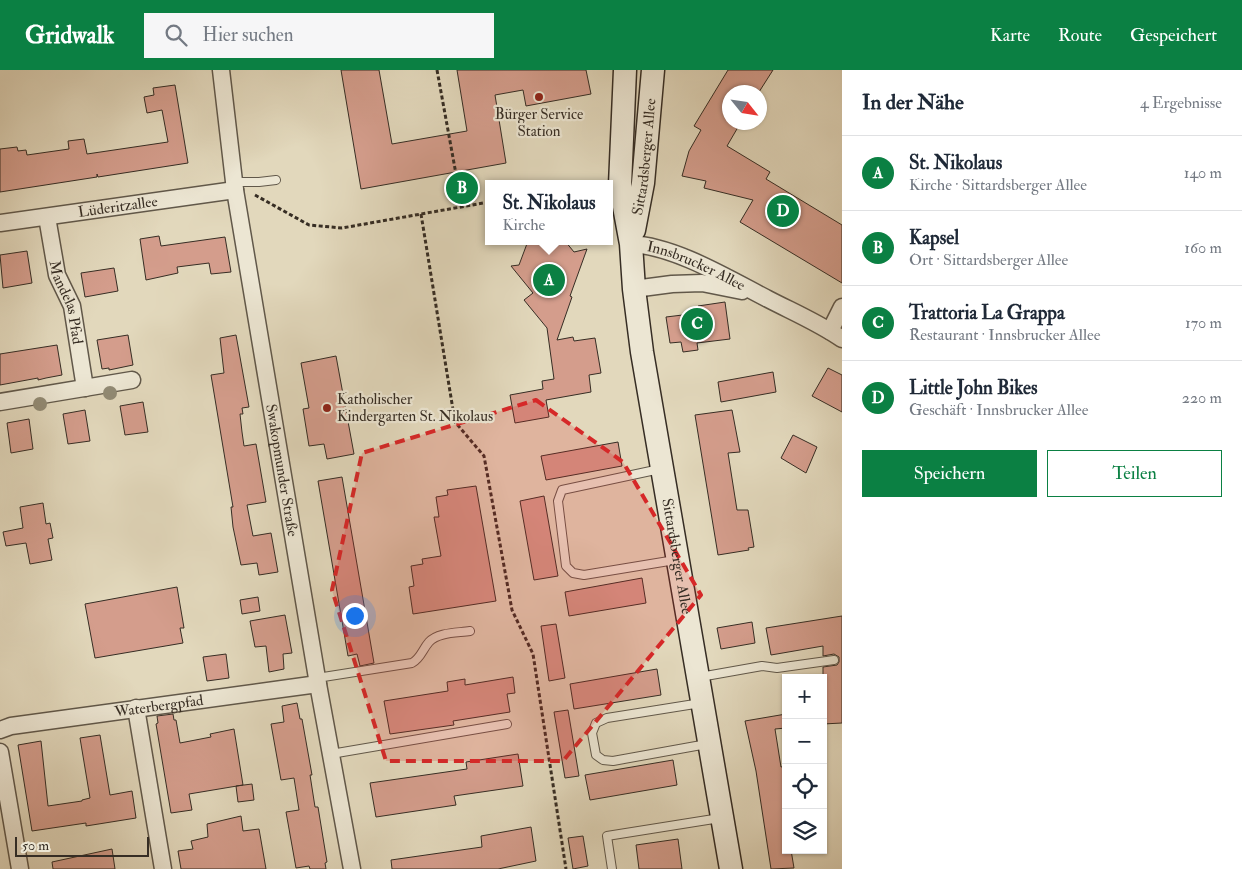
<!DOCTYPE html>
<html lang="de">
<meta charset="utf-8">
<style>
:root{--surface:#fff;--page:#f6f6f7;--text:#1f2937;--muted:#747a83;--line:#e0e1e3;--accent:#0b8043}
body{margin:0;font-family:"IM FELL Double Pica",serif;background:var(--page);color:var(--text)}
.controls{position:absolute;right:15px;bottom:15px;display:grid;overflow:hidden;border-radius:0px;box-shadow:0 1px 4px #0004}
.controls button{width:45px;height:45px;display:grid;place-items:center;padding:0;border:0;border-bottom:1px solid var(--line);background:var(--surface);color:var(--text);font:25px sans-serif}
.compass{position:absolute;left:722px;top:15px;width:45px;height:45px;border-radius:50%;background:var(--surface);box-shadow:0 1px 4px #0004;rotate:120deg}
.scale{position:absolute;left:15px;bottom:12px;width:134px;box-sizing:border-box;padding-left:5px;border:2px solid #362d24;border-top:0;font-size:14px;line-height:18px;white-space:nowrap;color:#362d24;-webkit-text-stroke:4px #ece6d3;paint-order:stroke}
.you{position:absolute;left:354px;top:545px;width:18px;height:18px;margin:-12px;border:4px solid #fff;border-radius:50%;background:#1a73e8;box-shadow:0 0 0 8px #1a73e833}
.badge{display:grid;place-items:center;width:32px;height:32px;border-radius:50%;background:var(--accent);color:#fff;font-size:16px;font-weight:700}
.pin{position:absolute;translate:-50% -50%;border:2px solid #fff;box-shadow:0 1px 5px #0006}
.popup{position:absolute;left:485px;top:110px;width:128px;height:65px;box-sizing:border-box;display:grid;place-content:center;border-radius:0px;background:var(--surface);filter:drop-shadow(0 1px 4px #0005);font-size:16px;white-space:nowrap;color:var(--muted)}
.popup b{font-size:19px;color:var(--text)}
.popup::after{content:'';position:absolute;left:50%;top:100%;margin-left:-10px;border:10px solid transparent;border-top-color:var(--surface)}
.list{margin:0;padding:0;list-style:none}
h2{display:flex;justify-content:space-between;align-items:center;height:65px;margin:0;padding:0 20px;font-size:21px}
h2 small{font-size:16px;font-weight:400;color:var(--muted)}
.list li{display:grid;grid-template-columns:32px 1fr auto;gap:15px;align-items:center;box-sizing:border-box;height:75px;padding:0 20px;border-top:1px solid var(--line)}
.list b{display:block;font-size:19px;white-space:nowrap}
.list p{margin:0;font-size:16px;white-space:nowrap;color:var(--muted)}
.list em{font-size:16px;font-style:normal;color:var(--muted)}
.actions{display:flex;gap:10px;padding:15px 20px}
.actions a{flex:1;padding:11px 0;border:1px solid var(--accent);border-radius:0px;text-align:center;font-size:18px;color:var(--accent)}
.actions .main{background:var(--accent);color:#fff}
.icon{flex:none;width:28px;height:28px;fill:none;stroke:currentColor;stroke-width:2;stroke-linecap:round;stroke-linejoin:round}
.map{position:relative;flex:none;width:842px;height:799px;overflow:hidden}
header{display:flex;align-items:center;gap:30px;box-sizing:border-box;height:70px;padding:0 25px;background:var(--accent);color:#fff}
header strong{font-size:24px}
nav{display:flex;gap:28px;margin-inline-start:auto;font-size:18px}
.search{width:350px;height:45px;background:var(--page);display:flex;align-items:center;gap:12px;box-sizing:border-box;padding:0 18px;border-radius:0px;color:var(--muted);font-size:19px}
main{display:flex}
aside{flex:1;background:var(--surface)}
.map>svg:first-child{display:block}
</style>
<header>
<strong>Gridwalk</strong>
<div class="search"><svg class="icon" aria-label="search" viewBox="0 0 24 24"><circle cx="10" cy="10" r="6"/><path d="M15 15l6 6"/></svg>Hier suchen</div>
<nav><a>Karte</a><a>Route</a><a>Gespeichert</a></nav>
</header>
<main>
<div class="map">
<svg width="842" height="799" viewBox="0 0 842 799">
<rect width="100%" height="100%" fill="#e2d8bc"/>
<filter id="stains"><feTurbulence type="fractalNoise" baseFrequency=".004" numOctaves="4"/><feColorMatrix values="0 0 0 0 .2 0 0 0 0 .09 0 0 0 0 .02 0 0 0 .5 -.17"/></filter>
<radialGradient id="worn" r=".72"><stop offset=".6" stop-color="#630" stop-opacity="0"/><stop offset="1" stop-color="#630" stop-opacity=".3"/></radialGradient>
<path fill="#d49d8c" stroke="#362d24" d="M341,0h38l13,74 75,-13 -10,-61h129l5,24 -65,12 -3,-16 -28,5 11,68 -145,26z
M728,0h45l-14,22h-29v30h11l-14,24 43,26 -4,7 76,46v58l-102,-61 13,-22 -49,-12 2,-7 -24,-5 7,-25 12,-21 -7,-4z
M175,15l13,78 -90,14 -1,-3v3l-97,15v-43l17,-2 1,4 8,-1 1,5 42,-6 -1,-8 16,-2 3,15 81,-12 -6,-32 -15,3 -3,-16 10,-2 -1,-7z
M159,166l2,10 64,-9 6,35 -20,2 -2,-11 -32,4 1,6 -32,7 -6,-41z
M528,171h37l9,11 13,-3 -17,47 2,1 -15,43 16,-3 1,4 21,-3 6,35 -12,2 2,17 -45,8 3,17 -34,6 -5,-28 33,-6 -1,-8 12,-2 -7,-51 -23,-28 9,-7 -22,-27 8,-1z
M27,181l5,32 -29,5 -3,-33z
M114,198l4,23 -33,6 -4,-24z
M725,232l5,37 -33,4 1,7 -15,2 -2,-10 -11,1 -4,-26 33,-4 -1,-7z
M128,265l5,30 -24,5v-2l-7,1 -5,-29z
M236,265l13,72 -7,1 1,6h-3l2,18 2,14 12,-2 10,58 -19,3 6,31 18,-3 7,39 -19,3 -2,-12 -16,2 -8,-38 -2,-20h2l-22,-132 13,-2 -4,-35z
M57,275l5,30 -16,3 -8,2v-2l-38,7v-31z
M336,286l18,98 -27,5 -3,-15 -15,2 -6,-37 6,-1 -8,-45z
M828,298l14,7v37l-30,-16z
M773,302l3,20 -55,10 -3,-20z
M143,332l5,30 -23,3 -5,-29z
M85,340l5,31 -22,3 -5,-30z
M732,340l8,42 -12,1 9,57h11l6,37 -6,1 1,2 -31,5 -23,-140z
M29,349l4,30 -22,4 -4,-30z
M793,365l24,12 -11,26 -25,-15z
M618,372l4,24 -76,14 -5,-24z
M342,407l32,186 -14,3 -3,-12 -9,2 -30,-175z
M476,416l20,115 -83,13 -4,-27 5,-1 -3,-20 12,-2 -1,-5 19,-3 -7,-39h5l-3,-20 12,-2 -1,-5z
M544,426l14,80 -24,4 -14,-79z
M43,433l3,21 4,-1 3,15 -5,1 4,21 -22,4 -4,-21 -20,3 -3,-14 20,-4 -3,-21z
M642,508l4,25 -77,13 -4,-24z
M177,517l7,41h-4l3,15 -88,15 -10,-54z
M258,527l2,14 -18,3 -2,-14z
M285,545l7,38 -9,1 1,15 -15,3 -3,-26 -11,1 -5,-26z
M842,546v107l-19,1v-57l14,-2 2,-3v-5l-5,-3 -11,2v-10l-52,9 -5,-27z
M752,552l3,21 -34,6 -4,-21z
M556,554l9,54 -16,3 -8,-55z
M226,584l3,24 -22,3 -4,-24z
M657,599l4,26 -87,14 -4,-25z
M513,607l2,16 -8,1 3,18 -57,9 1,4 -64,9 -6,-33 64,-10 -1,-9 18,-3v6z
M297,633l3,16h2l10,56h-2l5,32h3l9,55 -2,1 1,6h-16l-1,-3 -13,2 -10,-56 13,-2 -5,-32 -13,2 -10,-56 13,-2 -2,-16z
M568,640l11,66 -14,2 -11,-66z
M173,644l1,6h2l4,23 31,-6 -1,-3 24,-5 9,56 -54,9 3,16 -21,3 -15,-89 2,-1 -1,-7z
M786,644v14l-11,1 6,38 5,-1v84h5l3,18 -23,1 -15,-98 -11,-50z
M100,665l10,60 22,-4 4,27 -50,8v-3l-54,8 -14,-86 23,-4 7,65 34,-5v-1l8,-2 -10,-60z
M518,684l5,32 -69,10 2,9 -80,12 -6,-34 97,-14 -1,-7z
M673,690l4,25 -87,15 -5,-25z
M252,714l2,16 -16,2 -2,-16z
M241,746l2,15 16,-2 7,40h-85l-3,-18 15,-2 -2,-8 17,-4 -1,-13z
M531,757l5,34 -38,8h-106l-1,-9 91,-13 -1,-11z
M583,766l5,30 -15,3 -5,-31z
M678,769l4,30h-43l-3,-24z
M112,779l3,20h-62l-1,-7z"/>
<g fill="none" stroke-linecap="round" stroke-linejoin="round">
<defs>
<path id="service" d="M235,112h24l17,-2
M660,399l-98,21 -4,11 8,65 7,7 11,2 91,-15
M700,607l62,-11 15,2 57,-8
M317,608l95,-15c9,-5 10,-13 17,-21 9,-10 29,-9 41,-11
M701,633l-94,15 -11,5 -4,10 4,22 7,5 10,1 94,-17
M331,684l176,-30
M612,799l-5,-33 113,-18"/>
<g id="minor">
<path id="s1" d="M221,0l14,120 83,494 34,185"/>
<path id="s2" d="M47,147l10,58 15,31 13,82"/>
<path id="s3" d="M0,153l235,-33"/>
<path id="s4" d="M631,174c44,2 98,35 137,55 25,13 51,24 74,40"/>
<path d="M634,219l38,-5 30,-1 40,8"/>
<path d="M830,261l12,-24"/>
<path d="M0,332l132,-22"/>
<path d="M136,638l27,161"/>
<path id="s5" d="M0,660l11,-4 307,-42"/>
<path d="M0,682l20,117"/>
</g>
<g id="secondary">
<path id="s6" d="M625,0l-5,115 11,59 3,45 8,63 89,517"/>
<path id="s7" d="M634,160l9,-47 10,-113"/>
</g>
</defs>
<use href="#service" stroke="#61584a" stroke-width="10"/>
<use href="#minor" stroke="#61584a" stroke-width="19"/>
<use href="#secondary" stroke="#362d24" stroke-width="25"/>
<path stroke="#362d24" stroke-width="3" stroke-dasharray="4 2.5" stroke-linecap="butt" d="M437,0l25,137
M595,114l7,-1
M255,125l54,30 33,3 147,-26
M421,144l34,208 29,34 28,154 21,44 33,215"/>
<use href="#service" stroke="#ece6d3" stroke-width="8"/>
<use href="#minor" stroke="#ece6d3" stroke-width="16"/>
<use href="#secondary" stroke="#ece6d3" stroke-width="22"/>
</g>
<g fill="#918a74">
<circle cx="110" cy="323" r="7"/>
<circle cx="40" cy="334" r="7"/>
</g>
<path fill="#d62828" fill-opacity="0.2" stroke="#d62828" stroke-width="4" stroke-dasharray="10 6" stroke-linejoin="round" d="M536,330l87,62 78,133 -138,166h-177l-54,-171 30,-137z"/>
<g fill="#8f2418" stroke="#ece6d3" stroke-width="2">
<circle cx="539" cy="27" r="5"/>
<circle cx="327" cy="338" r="5"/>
</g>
<g text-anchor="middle" stroke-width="4.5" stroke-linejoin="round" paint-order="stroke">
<g font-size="15" fill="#362d24" stroke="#ece6d3">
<text x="539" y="49">Bürger Service<tspan x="539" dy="17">Station</tspan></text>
<text x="337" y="334" text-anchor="start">Katholischer<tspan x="337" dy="17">Kindergarten St. Nikolaus</tspan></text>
</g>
<g font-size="15" fill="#362d24" stroke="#ece6d3">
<text dy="5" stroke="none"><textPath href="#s7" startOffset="74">Sittardsberger Allee</textPath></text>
<text dy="5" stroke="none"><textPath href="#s3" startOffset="119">Lüderitzallee</textPath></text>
<text dy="5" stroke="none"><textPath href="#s4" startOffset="69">Innsbrucker Allee</textPath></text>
<text dy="5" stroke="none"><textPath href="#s2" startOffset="88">Mandelas Pfad</textPath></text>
<text dy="5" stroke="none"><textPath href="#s1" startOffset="405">Swakopmunder Straße</textPath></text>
<text dy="5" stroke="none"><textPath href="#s6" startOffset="491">Sittardsberger Allee</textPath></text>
<text dy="5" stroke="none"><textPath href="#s5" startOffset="161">Waterbergpfad</textPath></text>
</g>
</g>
<rect width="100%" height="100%" filter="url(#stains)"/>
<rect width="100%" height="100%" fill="url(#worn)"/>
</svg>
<div class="controls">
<button>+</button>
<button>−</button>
<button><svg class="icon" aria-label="locate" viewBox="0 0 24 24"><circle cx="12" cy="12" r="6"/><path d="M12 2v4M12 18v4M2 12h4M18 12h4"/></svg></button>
<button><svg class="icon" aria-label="layers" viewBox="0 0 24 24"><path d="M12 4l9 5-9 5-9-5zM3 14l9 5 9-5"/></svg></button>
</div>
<svg class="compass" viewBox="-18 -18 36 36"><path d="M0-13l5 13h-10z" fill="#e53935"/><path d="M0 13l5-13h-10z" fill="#747a83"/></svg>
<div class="scale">50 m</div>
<div class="you"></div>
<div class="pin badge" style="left:549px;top:210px">A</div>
<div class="popup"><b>St. Nikolaus</b>Kirche</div>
<div class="pin badge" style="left:462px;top:118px">B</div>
<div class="pin badge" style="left:697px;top:254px">C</div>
<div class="pin badge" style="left:783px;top:141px">D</div>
</div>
<aside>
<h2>In der Nähe<small>4 Ergebnisse</small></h2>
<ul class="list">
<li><span class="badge">A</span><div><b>St. Nikolaus</b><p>Kirche · Sittardsberger Allee</p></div><em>140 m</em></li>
<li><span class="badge">B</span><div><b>Kapsel</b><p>Ort · Sittardsberger Allee</p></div><em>160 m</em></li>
<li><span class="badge">C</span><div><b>Trattoria La Grappa</b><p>Restaurant · Innsbrucker Allee</p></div><em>170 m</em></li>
<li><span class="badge">D</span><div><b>Little John Bikes</b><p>Geschäft · Innsbrucker Allee</p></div><em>220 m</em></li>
</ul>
<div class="actions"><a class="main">Speichern</a><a>Teilen</a></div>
</aside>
</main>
